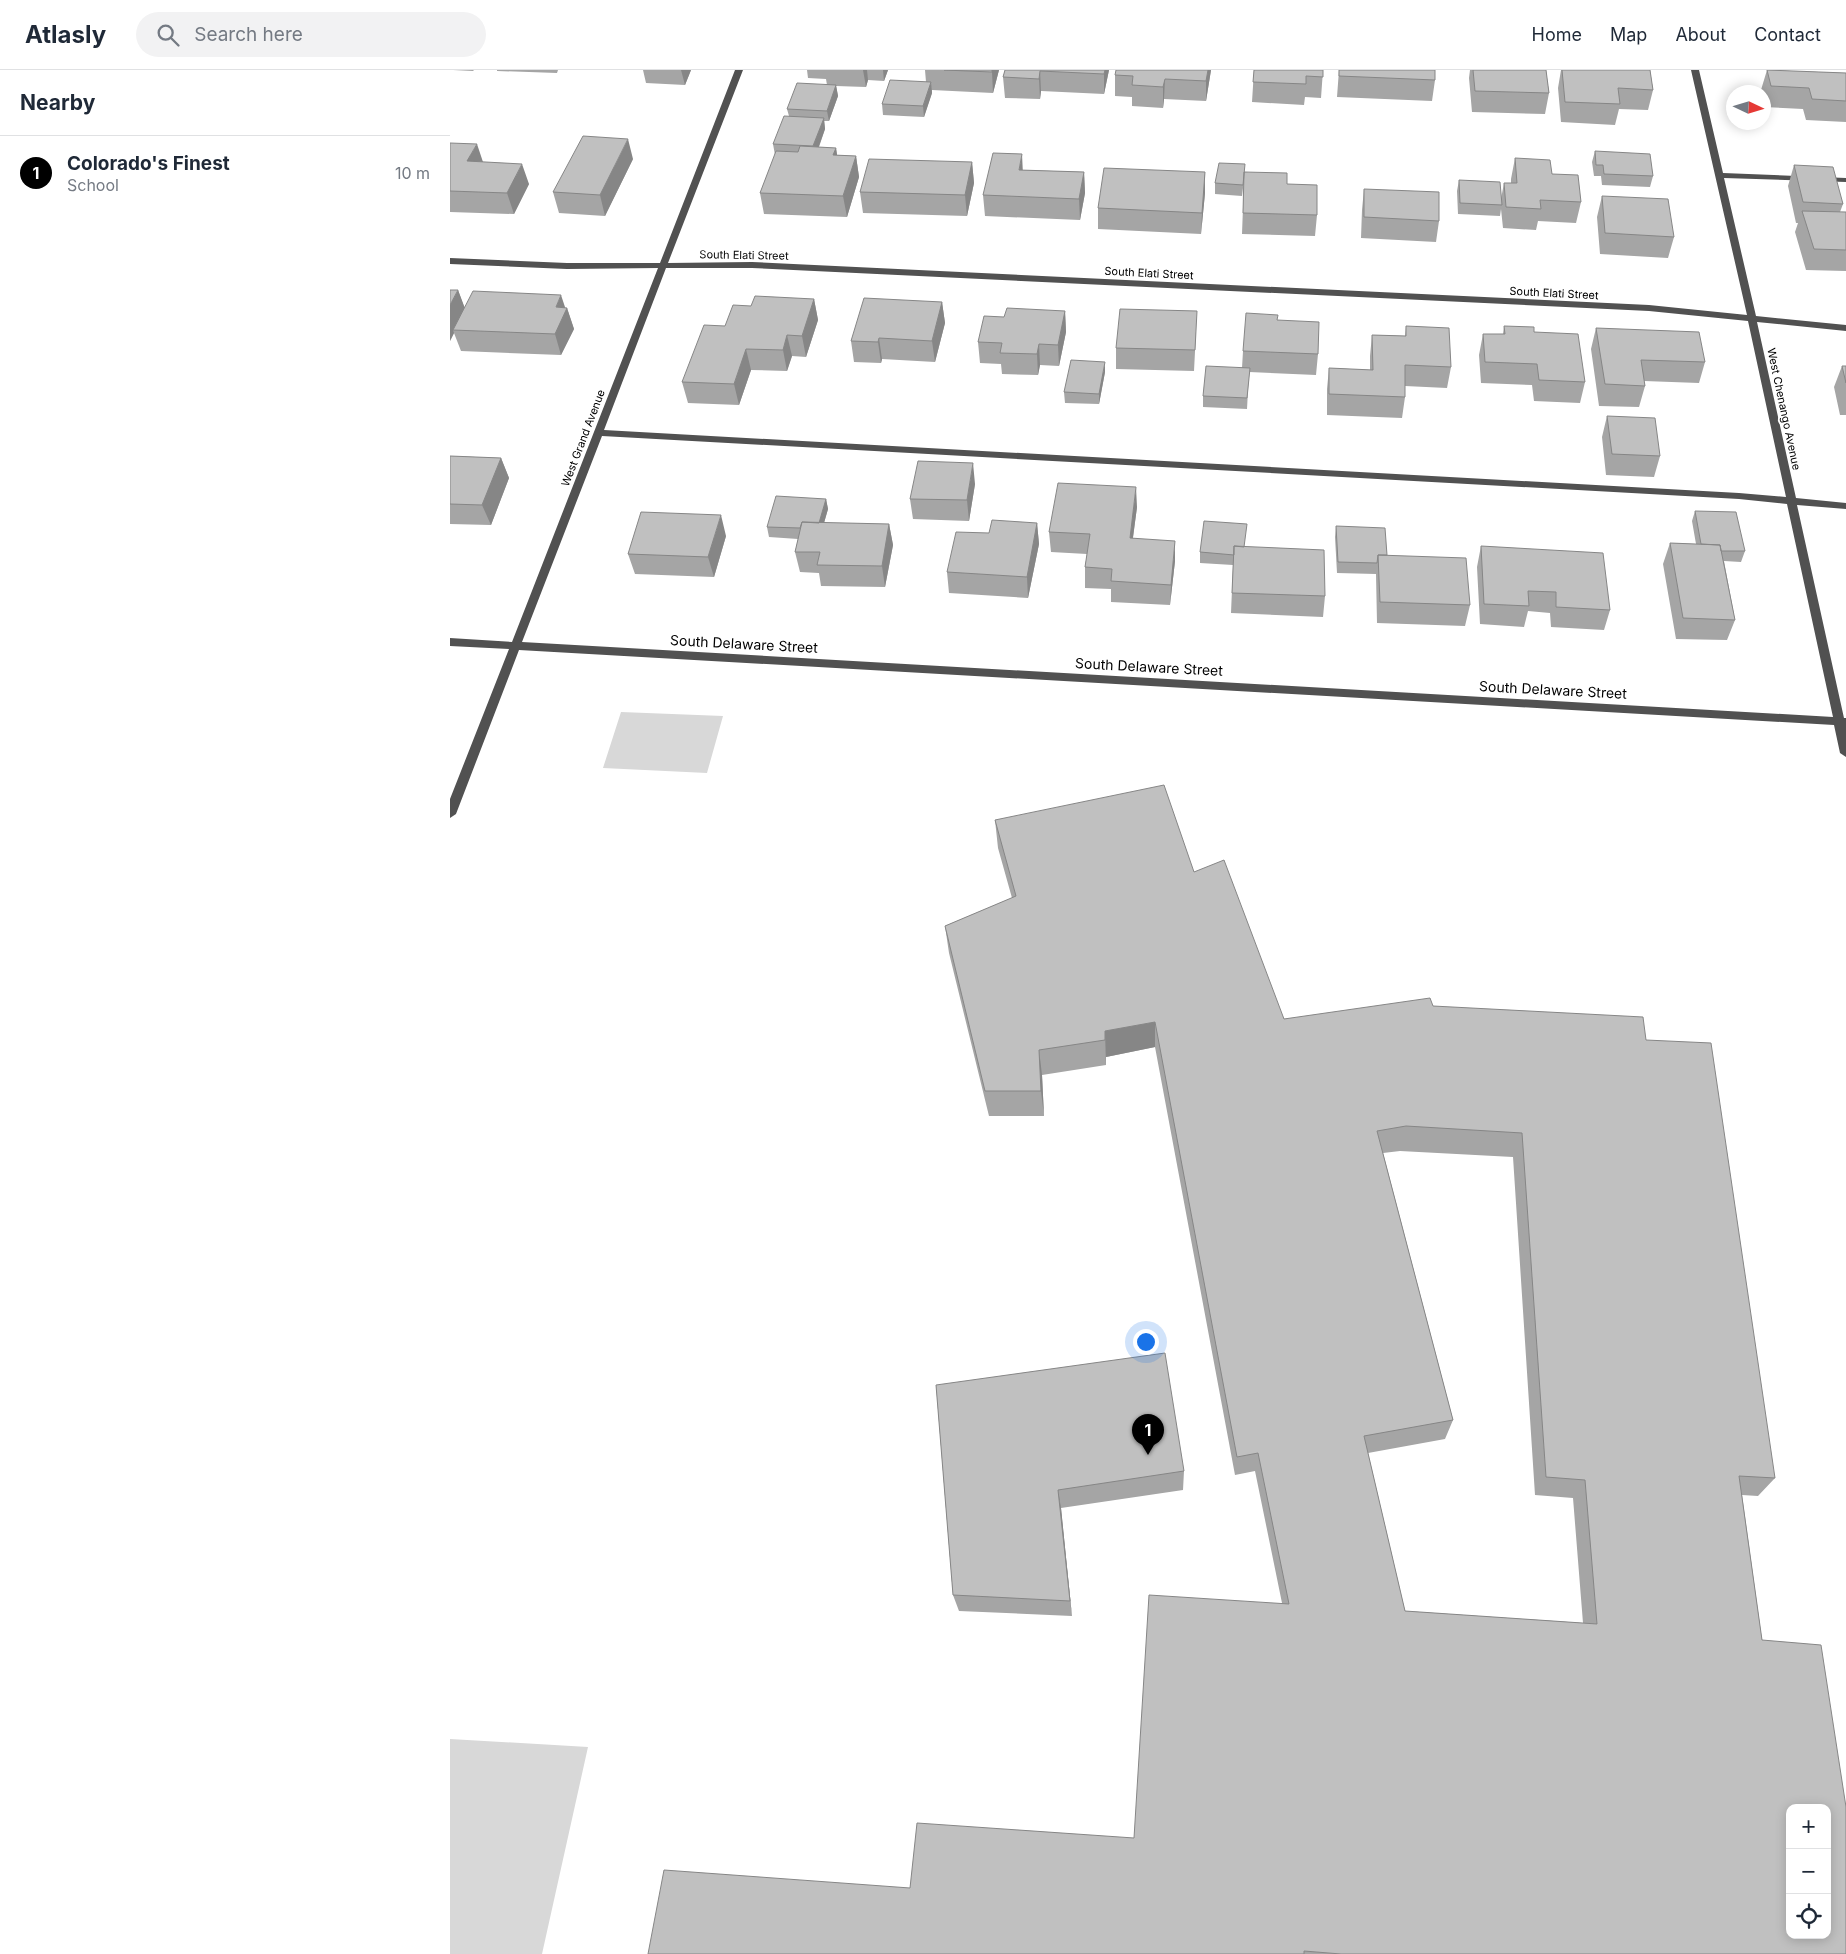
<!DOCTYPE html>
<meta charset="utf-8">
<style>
:root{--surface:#fff;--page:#f2f2f3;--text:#1f2937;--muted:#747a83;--line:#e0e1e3;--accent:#000}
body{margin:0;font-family:Inter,sans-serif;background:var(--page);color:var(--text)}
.controls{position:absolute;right:15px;bottom:15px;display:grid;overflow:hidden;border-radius:10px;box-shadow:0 2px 12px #0003}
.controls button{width:45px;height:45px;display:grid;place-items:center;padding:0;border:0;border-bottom:1px solid var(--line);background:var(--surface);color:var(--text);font:25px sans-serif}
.compass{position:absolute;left:1276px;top:15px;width:45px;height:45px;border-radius:50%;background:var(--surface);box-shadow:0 2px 12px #0003;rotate:94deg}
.you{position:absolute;left:695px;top:1271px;width:18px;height:18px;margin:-12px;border:4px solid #fff;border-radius:50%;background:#1a73e8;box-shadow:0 0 0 8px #1a73e833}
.badge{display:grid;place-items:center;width:32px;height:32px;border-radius:50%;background:var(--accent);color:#fff;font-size:16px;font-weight:700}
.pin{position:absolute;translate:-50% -41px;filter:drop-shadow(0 1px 2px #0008)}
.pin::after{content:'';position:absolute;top:26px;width:18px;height:15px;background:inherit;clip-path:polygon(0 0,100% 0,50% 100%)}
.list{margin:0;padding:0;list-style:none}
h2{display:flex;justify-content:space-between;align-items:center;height:65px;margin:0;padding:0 20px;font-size:21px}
h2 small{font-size:16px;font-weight:400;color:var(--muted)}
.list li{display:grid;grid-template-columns:32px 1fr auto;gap:15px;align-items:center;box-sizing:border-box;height:75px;padding:0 20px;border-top:1px solid var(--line)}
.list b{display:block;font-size:19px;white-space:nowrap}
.list p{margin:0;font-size:16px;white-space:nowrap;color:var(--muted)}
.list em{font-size:16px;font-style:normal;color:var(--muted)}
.icon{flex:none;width:28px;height:28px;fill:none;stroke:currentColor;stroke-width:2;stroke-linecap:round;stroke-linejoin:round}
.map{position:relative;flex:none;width:1396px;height:1884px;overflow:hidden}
header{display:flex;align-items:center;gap:30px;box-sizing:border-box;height:70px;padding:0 25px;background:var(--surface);border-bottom:1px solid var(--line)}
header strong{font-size:24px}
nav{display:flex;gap:28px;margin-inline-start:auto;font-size:18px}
.search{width:350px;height:45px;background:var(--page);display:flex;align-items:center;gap:12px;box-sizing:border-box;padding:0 18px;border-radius:28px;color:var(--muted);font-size:19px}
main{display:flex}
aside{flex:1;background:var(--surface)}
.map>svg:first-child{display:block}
</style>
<header>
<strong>Atlasly</strong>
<div class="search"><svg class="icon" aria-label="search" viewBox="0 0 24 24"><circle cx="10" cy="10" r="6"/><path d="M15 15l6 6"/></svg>Search here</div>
<nav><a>Home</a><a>Map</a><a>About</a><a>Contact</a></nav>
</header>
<main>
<aside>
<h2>Nearby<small></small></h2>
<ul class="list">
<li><span class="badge">1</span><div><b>Colorado's Finest</b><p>School</p></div><em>10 m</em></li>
</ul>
</aside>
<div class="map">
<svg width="1396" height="1884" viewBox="0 0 1396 1884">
<rect width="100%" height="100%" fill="#fff"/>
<path fill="#d8d8d8" d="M171,642l102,4 -16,57 -104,-5z
M0,1669l138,8 -46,207h-92z"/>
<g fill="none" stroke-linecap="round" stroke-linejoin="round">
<path fill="#515151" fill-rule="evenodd" d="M285,0h8l-75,193 84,-1 897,43 98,10 -56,-245h8l24,103 123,5v4l-122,-4 32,138 90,9v6l-89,-9 39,176 50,5v6l-49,-4 47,213h2v39l-6,-4 -6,-28 -1315,-75 -63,164 -6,4v-19l59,-150 -59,-3v-8l62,4 146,-374 -91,1 -117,-5v-6l117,5h93zM216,198h86l897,43 99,10 38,176 -47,-4 -1135,-63zM152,366l1137,63 48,5 46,213 -1311,-75z"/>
</g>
<path fill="#a5a5a5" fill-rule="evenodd" d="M3,0h21l-1,1z
M47,0h61l-1,3 -60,-2z
M193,0h48l-6,15 -39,-2z
M357,0h81l-4,11 -16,-1 -2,7 -30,-1 2,10 -9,25h-5l1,8 -6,18 17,1 1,7 19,1 3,21 -12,40 -83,-3 -4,-21 15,-38 -2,-11 16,-28 -2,-7 40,-24 -1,-6 -18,-1z
M475,0h74l-6,23 -61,-3v3l-8,24 -41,-2 -1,-11 44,-22z
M555,0h104l-5,24 -63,-3 -1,8 -35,-1 -2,-21z
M761,0l-5,31 -42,-2 -1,9 -31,-2v-9l-17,-1v-21z
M804,0h69l-2,28 -16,-1 -1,8 -52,-3z
M889,0h96v10l-3,21 -95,-4z
M1020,0h76l3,23 -4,21 -73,-2 -3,-34z
M1111,0h89l3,20 -5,20 -29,-1 -4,16 -54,-3 -3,-34z
M1317,0l79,3v49l-40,-2 -3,-11 -39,-2v-15h-3v-2z
M0,73l33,19 46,22 -15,30 -64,-2z
M1145,81l58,25 -3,11 -48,-2 -1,-9h-7l-2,-14z
M1065,88l37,16 29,28 -5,21 -38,-2 -2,9 -33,-2 -2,-19 -1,7 -42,-2 -1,-23 2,-11 42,19 3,-16h7v-4z
M183,89l-28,57 -46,-3 -6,-21z
M522,92l2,21 -7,33 -104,-3 -3,-21z
M1344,95l49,39 -3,8h6v59l-40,-1 -11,-38 3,-9h-2l-8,-37z
M573,100l61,2 1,21 -5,27 -95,-4 -2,-21z
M755,102v21l-4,41 -103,-5v-21z
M795,102l42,12 30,31 -2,21 -73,-2 2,-54 -2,16 -27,-2v-11z
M914,119l75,32 -3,21 -75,-4 1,-28z
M1152,126l72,41 -6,21 -68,-4 -3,-37z
M8,220l6,17 103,1 7,21 -13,26 -100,-4 -7,-18 -4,8z
M364,229l4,21 -12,37 -14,-1 -5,15 -36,-1 -12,35 -51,-2 -6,-21 69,-76z
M492,232l3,21 -10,39 -53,-3 -1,4 -27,-1 -3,-21z
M615,241l1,21 -7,34 -19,-1 -2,10 -36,-1 -1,-10 -21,-1 -2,-21 26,-25z
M828,250l40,34 -2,21 -67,-3 -2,37 -44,-2v-11l39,-28 1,-17z
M956,256l45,41 -4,21 -42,-2v11l-3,21 -75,-3v-26l2,-21 41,2v-14l2,-21 33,1z
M1054,256l30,6 51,50 -5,21 -46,-2 -2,-16 -51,-2 -2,-28 4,-21h20z
M1146,258l109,34 -6,21 -55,-2 1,5 -6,21 -40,-1 -8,-57z
M746,262l-2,39 -78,-2v-21z
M1392,296h4v49h-6l-6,-28z
M655,302l-6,32 -34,-1 -1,-11z
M1157,346l53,40 -6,21 -48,-2 -4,-38z
M0,386l51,2 8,20 -18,47 -41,-1v1z
M525,414l-6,37 -56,-2 -3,-20z
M376,429l2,10 -4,14 65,1 4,21 -8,42 -64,-1 -2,-13 -19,-1 -5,-20 3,-13 -29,-2 -2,-10z
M687,437l-4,31 42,23 -5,44 -59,-3v-13l-26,-1v-21l2,-13 -36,-2 -2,-20z
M1245,441l50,40 -4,11 -17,-1 11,59 -8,20 -51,-1 -13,-75 7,-21 26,1 -4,-23z
M587,453l2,21 -11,54 -79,-5 -2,-21 42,-39z
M886,456l51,29 83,50 -5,21 -88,-3 -1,-49 -39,-1 -2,-36z
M276,466l-12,41 -79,-3 -7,-20z
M1031,476l129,64 -6,20 -53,-3 -1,-14 -22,-2 -4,16 -44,-3 -3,-57z
M795,477l80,49 -2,21 -92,-4 2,-48 -33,-2v-11z
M545,750l199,52 90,147 149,-13 213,34 129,438 -17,18 -16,-1 20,145 84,314h-1198l262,-66 224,-50 148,-235 -27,-132 -20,4 -80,-428 -49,10v8l-64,10 2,41h-55l-40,-163 -4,-27 67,-28 -14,-50zM950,1081l113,6 22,338 38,3 10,125 -178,-12 -37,-158 77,-14 8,-19 -70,-267z
M486,1315l248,86 -1,19 -122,18 11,108 -113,-5 -6,-16z"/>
<path fill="#868686" d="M231,0h10l-6,15z
M413,0h4l1,10 -2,7z
M433,0h5l-4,11z
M542,0h7l-6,23 -1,-21z
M655,0h4l-5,24v-20z
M758,0h3l-5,31v-20z
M590,1l1,20 -1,8 -1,-20z
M715,9l-1,20 -1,9v-21z
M481,12l1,11 -8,24 -1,-11z
M386,15l2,11 -9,25 -2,-10z
M374,48l1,11 -10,28 -2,-11z
M178,69l5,20 -28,57 -5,-21z
M27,74l7,21 -17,-4z
M386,78l3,20 -6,-13z
M572,84l1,21 -4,-5z
M406,86l3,21 -12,40 -4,-21z
M522,92l2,21 -7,33 -2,-21z
M72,94l7,20 -15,30 -7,-21z
M634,102l1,21 -5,27 -1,-21z
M755,102v21l-4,41 1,-21z
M8,220l8,21 -13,19 1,3 -4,8v-36z
M111,225l5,15 1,-2 7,21 -13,26 -6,-21 1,-27z
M364,229l4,21 -12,37 -4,-21z
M492,232l3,21 -10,39 -3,-21z
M615,241l1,21 -7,34 -1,-21z
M337,265l5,21 -5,15 -4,-21z
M429,268l3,21 -1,4 -3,-21z
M589,274l1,21 -2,10 -1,-21z
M296,279l5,21 -12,35 -5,-21z
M655,292v10l-6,32v-10z
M51,388l8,20 -18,47 -9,-20z
M523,393l2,21 -6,37 -2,-21z
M686,417l1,20 -7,52v-21z
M376,429l2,10 -9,31 -2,-11z
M271,445l5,21 -12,41 -6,-20z
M587,453l2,21 -11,54 -1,-21z
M439,454l4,21 -8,42 -3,-21z
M725,471v20l-5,44 1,-20z
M705,952v25l-49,10v8l-1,-34z
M589,980l3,25 2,41 -3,-25z
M608,1420l3,18 11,108 -2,-15z"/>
<path fill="#c0c0c0" stroke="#868686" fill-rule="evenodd" d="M494,0h48v2z
M555,0h100l-1,4 -64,-3 -1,8 -36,-2z
M666,0h92l-2,11 -41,-2 -2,8 -31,-2 1,-9 -18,-1z
M804,0h69v7l-17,-1v8l-53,-2z
M889,0h96v10l-96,-4z
M1023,0h73l3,23 -74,-2z
M1112,0h88l3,20 -35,-2 2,16 -55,-2z
M1317,0l79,3v28l-34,-2 -3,-11 -38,-2z
M440,10l41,2 -8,24 -41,-2z
M347,13l39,2 -9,26 -40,-2z
M334,46l40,2 -11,28 -40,-2z
M133,66l45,3 -28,56 -47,-3z
M0,73l27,1 -10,17 55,3 -15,29 -57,-2z
M350,76l36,2 -3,7 23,1 -13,40 -83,-3 16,-42 22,1z
M1145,81l55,3 3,22 -49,-2 -1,-9h-7z
M543,83l29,1 -3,16 65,2 -5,27 -96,-4z
M1065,88l35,2 2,14 26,1 3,27 -41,-2 1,9 -35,-2 -2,-24h13z
M419,89l103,3 -7,33 -105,-3z
M769,93l26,1 -2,21 -28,-2z
M1344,95l39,2 10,37 -40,-2z
M654,98l101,4 -3,41 -104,-5z
M794,102l43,1v11l30,1v30l-74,-2z
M1009,110l41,2 2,23 -42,-2z
M914,119l75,3v29l-75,-4z
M1152,126l66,3 6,38 -69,-4z
M1352,141l44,1v38l-32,-1z
M0,220h8l-8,15z
M23,221l88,4 -5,12 11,1 -12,26 -102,-4z
M305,226l59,3 -12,37 -15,-1 -4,15 -37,-1 -12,35 -52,-2 22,-57 21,1 8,-21 18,1z
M414,228l78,4 -10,39 -53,-3 -1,4 -27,-1z
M557,238l58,3 -7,34 -19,-1 -2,10 -37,-1 2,-10 -24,-1 6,-26 20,1z
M670,239l77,2 -2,39 -79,-2z
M796,243l32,2 -1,5 42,2 -1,32 -75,-3z
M956,256l43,2 2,39 -46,-2v32l-76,-3v-26l44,2 -1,-35 34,1z
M1054,256l30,1v5l44,2 7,48 -46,-2 -2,-16 -52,-2 -2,-28h22z
M1146,258l103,4 6,30 -64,-2 4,26 -40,-2z
M621,290l34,2 -6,32 -35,-2z
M756,296l44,2 -3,30 -44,-2z
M1392,296h4v17z
M1157,346l48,2 5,38 -48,-2z
M0,386l51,2 -19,47 -32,-1z
M468,391l55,2 -6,37 -57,-1z
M608,413l78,4 -6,51 45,3 -4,44 -60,-4 1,-12 -27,-2 5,-33 -41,-2z
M326,426l50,3 -7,24 -17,-1 -2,6 -33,-1z
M1245,441l41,1 9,39h-24l-1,-6 -19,-1z
M191,442l80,3 -13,42 -80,-3z
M542,450l45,3 -10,54 -80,-5 9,-40 33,1z
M754,451l43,3 -3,23 -10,-1v9l-34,-3z
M352,452l87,2 -7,42 -65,-1 3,-13h-25z
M886,456l49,2 2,27h-9l-1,8 -39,-1z
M1220,473l50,2 15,75 -52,-2z
M784,476l90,4 1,46 -93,-3z
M1031,476l122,7 7,57 -54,-3v-15l-28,-1 1,15 -45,-2z
M928,485l88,3 4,47 -90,-3z
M714,715l30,87 30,-12 60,159 146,-21 3,8 210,11 3,23 65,3 64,435 -36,-2 23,164 59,5 25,162v147h-505l-37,-3v3h-656l16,-84 246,18 7,-65 217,15 15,-243 140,9 -31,-151 -21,4 -82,-435 -50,9v9l-66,10 2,41h-56l-40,-165 71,-30 -21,-76zM956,1056l116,7 24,344 39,3 12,144 -192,-13 -41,-175 89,-16 -76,-289zM1340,1738h37v127h-37z
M715,1283l19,118 -126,19 12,111 -117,-6 -17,-210z"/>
<g text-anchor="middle" stroke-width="4" stroke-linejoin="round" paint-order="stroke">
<g font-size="11" fill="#000" stroke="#fff">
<text transform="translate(294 185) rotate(1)" y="4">South Elati Street</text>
<text transform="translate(699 203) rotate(3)" y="4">South Elati Street</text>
<text transform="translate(1104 223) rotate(3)" y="4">South Elati Street</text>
<text transform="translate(1334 339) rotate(78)" y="4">West Chenango Avenue</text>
<text transform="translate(133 368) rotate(-69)" y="4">West Grand Avenue</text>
</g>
<g font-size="14" fill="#000" stroke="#fff">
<text transform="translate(294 574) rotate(3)" y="5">South Delaware Street</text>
<text transform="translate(699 597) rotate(3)" y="5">South Delaware Street</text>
<text transform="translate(1103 620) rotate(3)" y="5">South Delaware Street</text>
</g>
</g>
</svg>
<div class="controls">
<button>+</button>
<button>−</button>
<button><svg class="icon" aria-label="locate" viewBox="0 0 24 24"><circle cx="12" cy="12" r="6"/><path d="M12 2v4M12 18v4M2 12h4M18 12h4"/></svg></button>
</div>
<svg class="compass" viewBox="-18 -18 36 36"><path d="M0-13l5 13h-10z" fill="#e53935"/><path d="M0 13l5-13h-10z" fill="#747a83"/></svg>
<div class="you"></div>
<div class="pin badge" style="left:698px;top:1385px">1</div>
</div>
</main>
